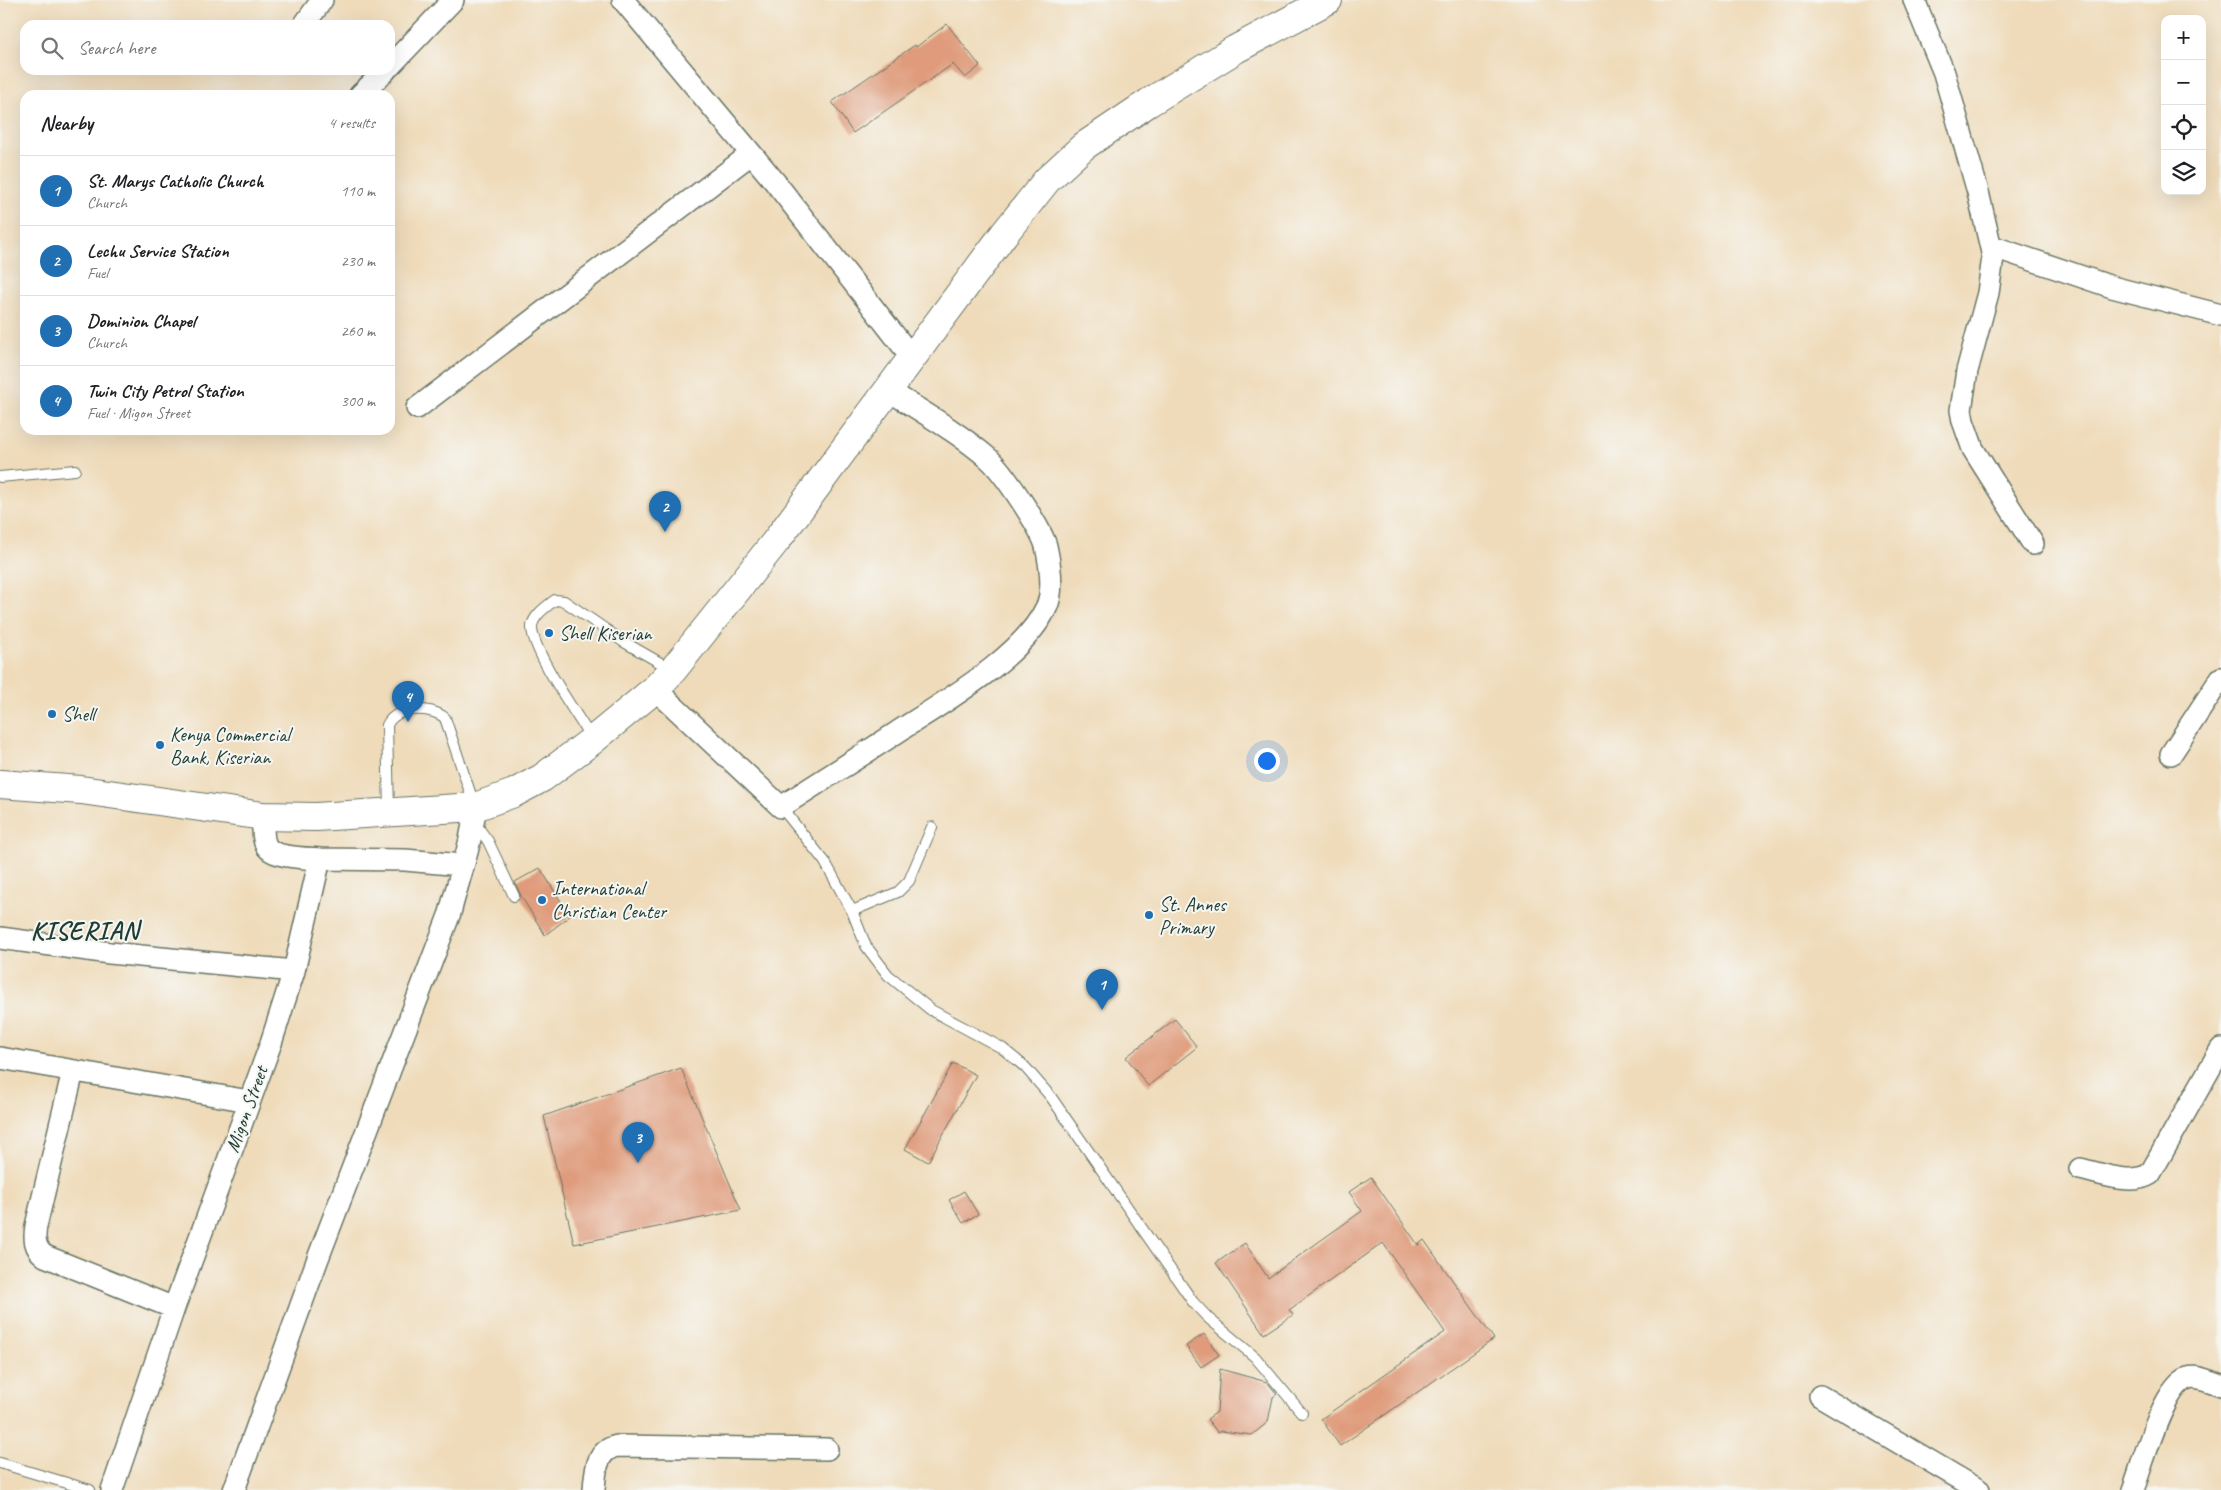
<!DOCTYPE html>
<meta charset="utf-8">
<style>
:root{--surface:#fff;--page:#f2f2f2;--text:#202124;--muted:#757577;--line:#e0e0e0;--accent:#1f6fb2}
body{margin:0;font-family:Caveat,sans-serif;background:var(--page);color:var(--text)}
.controls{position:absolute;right:15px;top:15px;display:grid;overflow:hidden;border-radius:10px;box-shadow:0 5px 20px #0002}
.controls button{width:45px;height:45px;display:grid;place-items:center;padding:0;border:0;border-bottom:1px solid var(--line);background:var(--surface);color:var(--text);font:25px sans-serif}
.you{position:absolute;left:1266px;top:760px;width:18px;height:18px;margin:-12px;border:4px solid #fff;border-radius:50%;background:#1a73e8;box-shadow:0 0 0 8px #1a73e833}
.badge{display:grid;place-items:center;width:32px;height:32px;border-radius:50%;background:var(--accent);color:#fff;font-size:16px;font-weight:700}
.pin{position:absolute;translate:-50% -41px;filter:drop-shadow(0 1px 2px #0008)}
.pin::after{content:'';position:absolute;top:26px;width:18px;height:15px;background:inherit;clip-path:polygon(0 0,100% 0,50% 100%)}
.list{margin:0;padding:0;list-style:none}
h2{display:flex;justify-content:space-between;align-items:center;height:65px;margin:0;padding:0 20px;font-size:21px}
h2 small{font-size:16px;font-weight:400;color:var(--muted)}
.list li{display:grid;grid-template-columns:32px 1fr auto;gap:15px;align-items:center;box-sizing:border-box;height:70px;padding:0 20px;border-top:1px solid var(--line)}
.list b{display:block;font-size:19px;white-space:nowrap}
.list p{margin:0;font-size:16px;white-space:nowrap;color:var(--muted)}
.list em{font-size:16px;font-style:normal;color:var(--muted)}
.icon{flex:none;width:28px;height:28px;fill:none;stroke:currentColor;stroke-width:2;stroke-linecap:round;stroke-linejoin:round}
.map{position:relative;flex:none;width:2221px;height:1490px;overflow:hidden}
.search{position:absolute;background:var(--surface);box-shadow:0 5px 20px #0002;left:20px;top:20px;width:375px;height:55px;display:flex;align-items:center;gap:12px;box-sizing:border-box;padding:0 18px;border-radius:15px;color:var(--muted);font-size:19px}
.panel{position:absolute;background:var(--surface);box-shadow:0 5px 20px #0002;left:20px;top:90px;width:375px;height:345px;border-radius:15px}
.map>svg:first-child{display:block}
</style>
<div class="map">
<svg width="2221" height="1490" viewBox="0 0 2221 1490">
<rect width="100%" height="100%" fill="#f6f6f2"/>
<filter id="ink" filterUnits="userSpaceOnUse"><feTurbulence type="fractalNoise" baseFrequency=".02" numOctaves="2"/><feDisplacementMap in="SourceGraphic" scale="10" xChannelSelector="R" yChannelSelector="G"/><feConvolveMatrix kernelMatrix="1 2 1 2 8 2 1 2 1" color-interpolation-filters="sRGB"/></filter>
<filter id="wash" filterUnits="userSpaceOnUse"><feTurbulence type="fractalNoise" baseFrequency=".0096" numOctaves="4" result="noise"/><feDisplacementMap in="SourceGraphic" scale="20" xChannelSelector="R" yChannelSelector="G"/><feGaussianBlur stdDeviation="1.12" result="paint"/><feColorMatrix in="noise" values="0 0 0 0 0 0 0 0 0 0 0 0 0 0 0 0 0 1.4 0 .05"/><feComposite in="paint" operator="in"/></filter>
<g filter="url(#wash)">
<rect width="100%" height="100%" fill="#efdbba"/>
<g id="blocks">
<path fill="#df9b7c" d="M947,24l33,42 -15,12 -12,-14 -100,69 -21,-31 83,-57 1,2z
M540,868l30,48 -25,19 -24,-39 -6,-14z
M1175,1019l22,28 -49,39 -22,-29z
M953,1063l23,12 -48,87 -23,-13z
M681,1068l60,142 -167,34 -30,-128z
M1371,1177l47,68 6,-5 70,99 -154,107 -19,-27 124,-87 -62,-89 -94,67 4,5 -29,19 -48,-71 29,-20 23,35 94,-67 -13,-19z
M964,1191l14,23 -15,9 -14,-23z
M1204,1334l15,21 -18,12 -15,-21z
M1220,1369l47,13 10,12 -4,3 -5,25 -16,13 -31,-4 -3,2 -11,-14 10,-7z"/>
</g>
</g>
<g filter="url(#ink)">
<use href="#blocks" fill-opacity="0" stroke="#687463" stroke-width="1"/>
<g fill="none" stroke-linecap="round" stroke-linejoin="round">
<defs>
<path id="service" d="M0,477l75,-7
M592,739c-13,-21 -62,-91 -60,-113 2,-11 14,-19 23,-26l9,1 60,41 47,27
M781,807l44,55 27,49 14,35 22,29 43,35 71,38 23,19 26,30 142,205 15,16 47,39 47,56
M389,812l-2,-87c9,-19 44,-19 58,-7l30,89
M474,822l14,19 26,55
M852,911l46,-19 11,-11 23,-54
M0,1463l90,27"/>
<path id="minor" d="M623,0l152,182 138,177
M1914,0l30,73 34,119 15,65 -5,36 -21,78 -6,39 2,11 10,28 60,95
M304,25l18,-25
M390,66l63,-66
M360,95l26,-25
M1991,246l121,41 109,28
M417,408l334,-254
M655,689l126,118c38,-25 77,-49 115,-74 46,-30 128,-76 151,-127 7,-17 3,-42 -1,-60 -5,-18 -43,-75 -58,-88 -30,-26 -66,-46 -100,-68
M2171,754l50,-76
M263,816c0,9 -1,24 4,31 8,11 40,11 53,12
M0,938l110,15 184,18
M0,1058l249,43
M73,1071l-37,155c-2,12 -2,22 9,30l129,52
M2080,1169c20,4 51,17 70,5l71,-125
M1820,1396l159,94
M112,1490l62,-182 97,-265 23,-72 26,-112 85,1 57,5
M234,1490l83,-229 133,-348c9,-36 22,-69 25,-106
M594,1490c1,-17 2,-40 23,-44l210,3
M2133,1490c9,-24 30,-104 55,-112 10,-3 23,4 33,7"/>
<path id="trunk" d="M0,784l81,6 182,26 53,1 159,-10 39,-14 28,-15 51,-38 62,-51 18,-19 103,-129 228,-307 43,-54 37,-34 64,-43 88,-54 92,-49"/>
</defs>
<use href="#service" stroke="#687463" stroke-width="12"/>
<use href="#minor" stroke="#687463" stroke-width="24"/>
<use href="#trunk" stroke="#687463" stroke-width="30"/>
<use href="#service" stroke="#fff" stroke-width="10"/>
<use href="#minor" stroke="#fff" stroke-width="21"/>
<use href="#trunk" stroke="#fff" stroke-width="28"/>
</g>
</g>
<g fill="#1f6fb2" stroke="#f6f6f2" stroke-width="2">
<circle cx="549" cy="633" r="5"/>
<circle cx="52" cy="714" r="5"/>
<circle cx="160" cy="745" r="5"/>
<circle cx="542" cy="900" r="5"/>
<circle cx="1149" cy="915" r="5"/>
</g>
<g text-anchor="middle" stroke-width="4" stroke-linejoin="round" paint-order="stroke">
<g font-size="20" fill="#1f3d34" stroke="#f6f6f2" text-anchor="start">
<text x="559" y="640">Shell Kiserian</text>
<text x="62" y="721">Shell</text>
<text x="170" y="741">Kenya Commercial<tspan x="170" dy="23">Bank, Kiserian</tspan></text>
<text x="552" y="895">International<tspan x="552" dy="23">Christian Center</tspan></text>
<text x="1159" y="911">St. Annes<tspan x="1159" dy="23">Primary</tspan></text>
</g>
<g font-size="20" fill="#1f3d34" stroke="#f6f6f2">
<text transform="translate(246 1109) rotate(-70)" y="7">Migon Street</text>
</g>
<g font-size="25" font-weight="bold" letter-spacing="1" fill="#1f3d34" stroke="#f6f6f2">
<text x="85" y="939">KISERIAN</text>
</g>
</g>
</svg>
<div class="controls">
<button>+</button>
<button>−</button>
<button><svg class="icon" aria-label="locate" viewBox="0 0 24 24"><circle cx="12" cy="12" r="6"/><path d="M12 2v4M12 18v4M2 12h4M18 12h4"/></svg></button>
<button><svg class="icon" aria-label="layers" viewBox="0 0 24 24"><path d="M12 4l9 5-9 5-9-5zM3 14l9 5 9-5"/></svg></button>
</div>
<div class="you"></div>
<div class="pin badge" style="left:1102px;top:1010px">1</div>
<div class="pin badge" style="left:665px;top:532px">2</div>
<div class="pin badge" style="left:638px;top:1163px">3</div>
<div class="pin badge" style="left:408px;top:722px">4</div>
<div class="search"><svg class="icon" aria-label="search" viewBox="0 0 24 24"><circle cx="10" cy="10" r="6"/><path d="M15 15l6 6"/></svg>Search here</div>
<section class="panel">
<h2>Nearby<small>4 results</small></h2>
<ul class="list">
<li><span class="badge">1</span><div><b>St. Marys Catholic Church</b><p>Church</p></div><em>110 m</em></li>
<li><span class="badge">2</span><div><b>Lechu Service Station</b><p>Fuel</p></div><em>230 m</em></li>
<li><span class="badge">3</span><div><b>Dominion Chapel</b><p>Church</p></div><em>260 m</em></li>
<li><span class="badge">4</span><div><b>Twin City Petrol Station</b><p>Fuel · Migon Street</p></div><em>300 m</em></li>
</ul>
</section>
</div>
